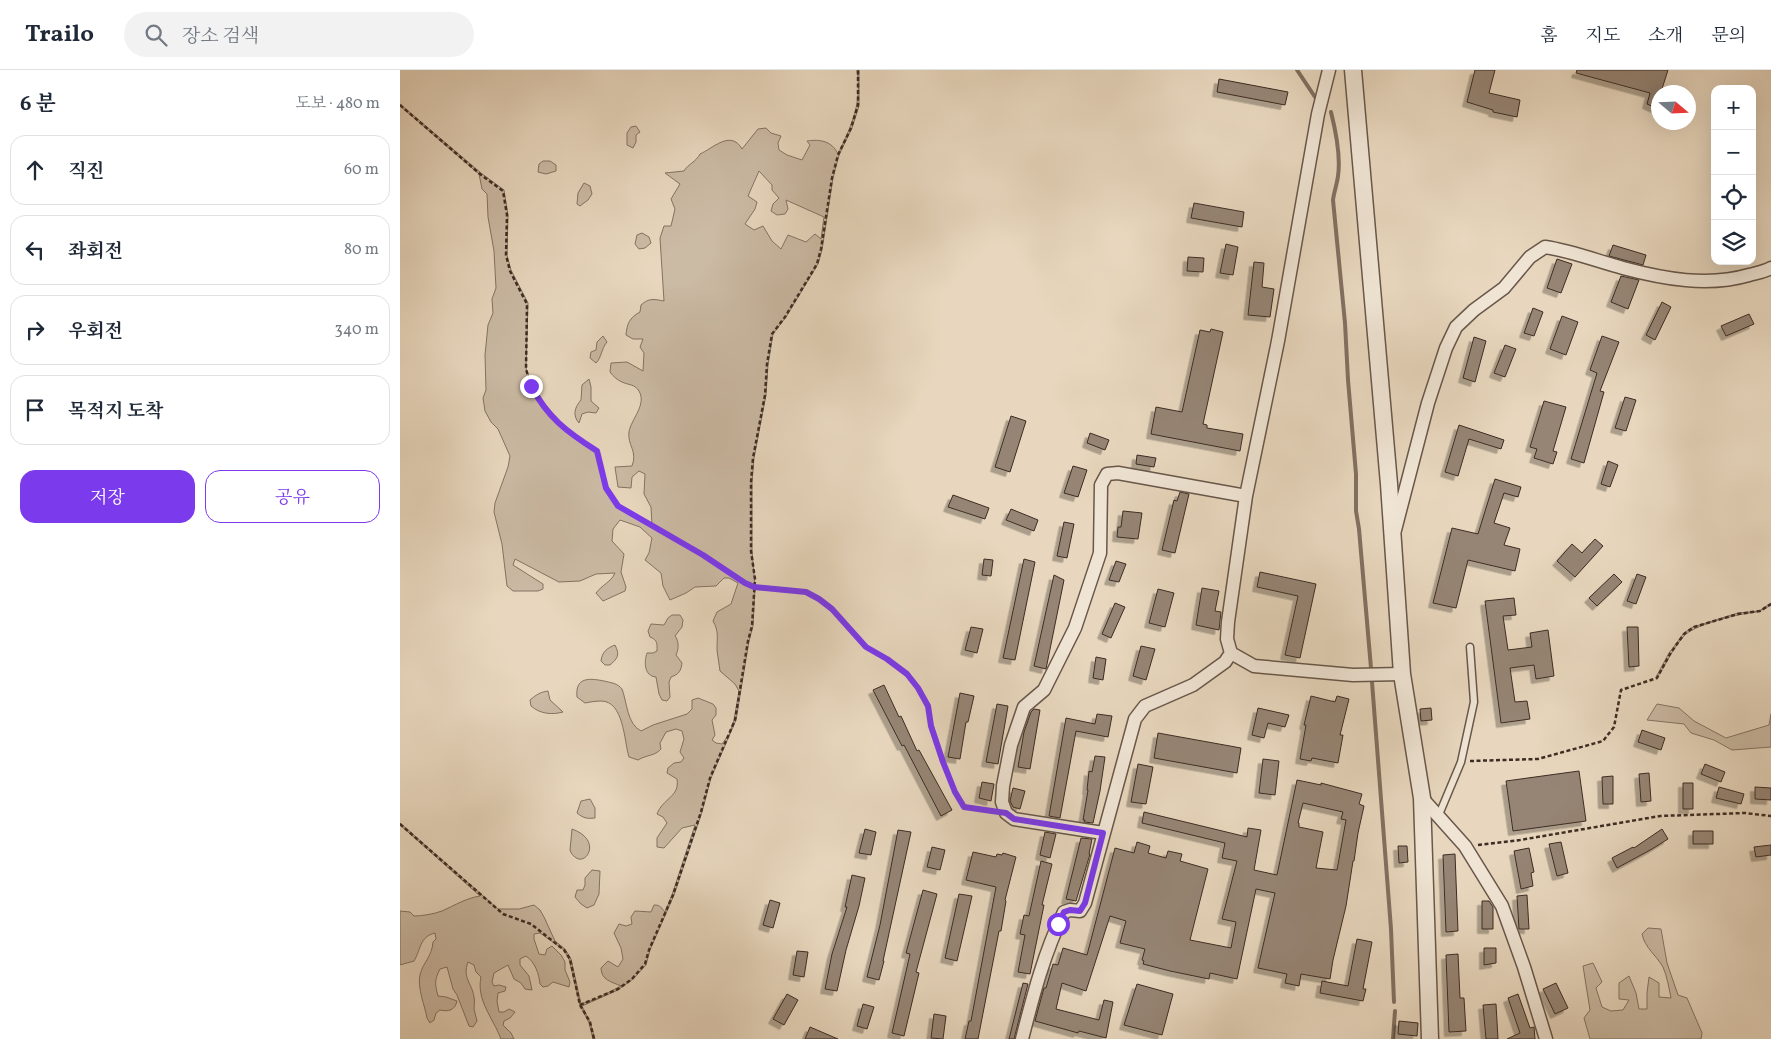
<!DOCTYPE html>
<html lang="ko">
<meta charset="utf-8">
<style>
:root{--surface:#fff;--page:#f2f2f3;--text:#1f2937;--muted:#747a83;--line:#e0e1e3;--accent:#7c3aed}
body{margin:0;font-family:Vollkorn,"Noto Serif KR",serif;background:var(--page);color:var(--text)}
.controls{position:absolute;right:15px;top:15px;display:grid;overflow:hidden;border-radius:10px;box-shadow:0 5px 20px #0002}
.controls button{width:45px;height:45px;display:grid;place-items:center;padding:0;border:0;border-bottom:1px solid var(--line);background:var(--surface);color:var(--text);font:25px sans-serif}
.compass{position:absolute;left:1251px;top:15px;width:45px;height:45px;border-radius:50%;background:var(--surface);box-shadow:0 5px 20px #0002;rotate:109deg}
.stop{position:absolute;width:15px;height:15px;margin:-11px;border:4px solid #7c3aed;border-radius:50%;background:#fff}
.stop.end{background:#7c3aed;border-color:#fff;box-shadow:0 1px 5px #0008}
.list{margin:0;padding:0;list-style:none}
h2{display:flex;justify-content:space-between;align-items:center;height:65px;margin:0;padding:0 20px;font-size:21px}
h2 small{font-size:16px;font-weight:400;color:var(--muted)}
.list li{display:grid;grid-template-columns:32px 1fr auto;gap:15px;align-items:center;box-sizing:border-box;height:70px;margin:0 10px 10px;padding:0 10px;border:1px solid var(--line);border-radius:15px}
.list b{display:block;font-size:19px;white-space:nowrap}
.list em{font-size:16px;font-style:normal;color:var(--muted)}
.actions{display:flex;gap:10px;padding:15px 20px}
.actions a{flex:1;padding:11px 0;border:1px solid var(--accent);border-radius:15px;text-align:center;font-size:18px;color:var(--accent)}
.actions .main{background:var(--accent);color:#fff}
.icon{flex:none;width:28px;height:28px;fill:none;stroke:currentColor;stroke-width:2;stroke-linecap:round;stroke-linejoin:round}
.map{position:relative;flex:none;width:1371px;height:969px;overflow:hidden}
header{display:flex;align-items:center;gap:30px;box-sizing:border-box;height:70px;padding:0 25px;background:var(--surface);border-bottom:1px solid var(--line)}
header strong{font-size:24px}
nav{display:flex;gap:28px;margin-inline-start:auto;font-size:18px}
.search{width:350px;height:45px;background:var(--page);display:flex;align-items:center;gap:12px;box-sizing:border-box;padding:0 18px;border-radius:28px;color:var(--muted);font-size:19px}
main{display:flex}
aside{flex:1;background:var(--surface)}
.map>svg:first-child{display:block}
</style>
<header>
<strong>Trailo</strong>
<div class="search"><svg class="icon" aria-label="search" viewBox="0 0 24 24"><circle cx="10" cy="10" r="6"/><path d="M15 15l6 6"/></svg>장소 검색</div>
<nav><a>홈</a><a>지도</a><a>소개</a><a>문의</a></nav>
</header>
<main>
<aside>
<h2>6 분<small>도보 · 480 m</small></h2>
<ul class="list">
<li><svg class="icon" aria-label="ahead" viewBox="0 0 24 24"><path d="M12 20V5M6 11l6-6 6 6"/></svg><div><b>직진</b></div><em>60 m</em></li>
<li><svg class="icon" aria-label="left" viewBox="0 0 24 24"><path d="M17 20v-9H6M10 6l-5 5 5 5"/></svg><div><b>좌회전</b></div><em>80 m</em></li>
<li><svg class="icon" aria-label="right" viewBox="0 0 24 24"><path d="M7 20v-9h11M14 6l5 5-5 5"/></svg><div><b>우회전</b></div><em>340 m</em></li>
<li><svg class="icon" aria-label="arrive" viewBox="0 0 24 24"><path d="M6 21V4h12l-3 4 3 4H6"/></svg><div><b>목적지 도착</b></div></li>
</ul>
<div class="actions"><a class="main">저장</a><a>공유</a></div>
</aside>
<div class="map">
<svg width="1371" height="969" viewBox="0 0 1371 969">
<defs>
<filter id="shadow"><feDropShadow dx="-4.5" dy="4.5" stdDeviation="0" flood-color="#0004"/></filter>
</defs>
<rect width="100%" height="100%" fill="#e8d7be"/>
<filter id="stains"><feTurbulence type="fractalNoise" baseFrequency=".004" numOctaves="4"/><feColorMatrix values="0 0 0 0 .2 0 0 0 0 .09 0 0 0 0 .02 0 0 0 .5 -.17"/></filter>
<radialGradient id="worn" r=".72"><stop offset=".6" stop-color="#630" stop-opacity="0"/><stop offset="1" stop-color="#630" stop-opacity=".3"/></radialGradient>
<path fill="#cbbaa4" stroke="#847364" fill-rule="evenodd" d="M457,0h2v36l-7,22 -13,27 -6,23 -11,72 -4,14 -32,53 -13,17 -5,31 -2,30 -12,63 -2,24v69l3,35 51,5 14,7 26,24 21,24 41,28 -2,2 -20,-16 -20,-12 -35,-38 -13,-10 -13,-7 -50,-5 -2,38 -4,15 -13,79 -25,58 -9,34 -28,83 -24,55 -4,15 -13,14 -15,11 -36,16 8,16 5,17h-2l-4,-16 -9,-18 -11,-46 -5,-9 -24,-17 -6,1v5l5,15 6,1 2,-6 5,-3 9,9 4,7v8l5,12 -1,5 -16,-5 -5,4 -5,1 -3,-3c-1,-10 -5,-22 -14,-28l-6,3v6l9,11 3,14 -7,-1 -4,-6 -7,-4 -6,-14 -14,8 -2,9 2,4 5,-1 7,2 -1,4 -7,2 -1,8 2,11h5l5,-3 6,3 -5,6 -6,3 -1,4 8,8 3,6h-13c-8,-21 -25,-39 -20,-62l-5,-5 -2,-7 -6,-3c-6,16 4,21 6,35 1,4 0,8 0,12 1,4 2,8 3,12l-4,6 -4,-1 -12,-31 -4,-6 -6,-22 -7,2c-6,12 -5,15 -2,27l8,1 11,4c-2,9 -8,11 -17,9l-4,3 -2,7 -4,3 -3,-5c-2,-12 -10,-30 -7,-43 3,-13 12,-18 13,-33l3,-3 -1,-6c-16,4 -14,17 -21,28l-14,4v-54l10,1 4,4c8,0 20,-2 28,-5 13,-6 25,-13 38,-15l-80,-71v-2l98,86h21l15,-4 6,5 4,7 11,24 10,8 6,10 10,45 15,-5 25,-13c-9,-4 -20,-6 -20,-18l7,-7 10,6 5,-8 -2,-11 -7,-15 5,-9 7,2 6,-2 -1,-7 4,-6 16,1 3,-7c7,0 7,3 11,7l7,-17 23,-70 -13,3 -18,20 -7,-1v-9l10,-15 -4,-6 -6,-3c6,-16 23,-17 20,-35l-10,-6 1,-5 6,-5 7,-1 3,-4 -4,-6 4,-13 -2,-8 -6,-2 -10,3 -6,11 1,6c-6,7 -15,6 -23,11l-9,-3c-5,-16 -5,-56 -28,-56 -5,0 -11,1 -16,2l-8,-6c-2,-20 12,-19 27,-16 8,2 13,2 18,8 5,13 5,35 19,42l12,-6 34,-11 5,-5v-9l6,-2 15,6 3,4v7l-4,5 3,15 -3,5 4,3 6,1 8,-11 4,-13 5,-29 -4,-7 -15,-13c-1,-7 -2,-14 -3,-21 0,-12 2,-19 -4,-29l4,-9 14,-8 7,-21 -9,-5h-5l-8,8 -21,1 -9,6 -16,7 -7,-14 -2,-13 -16,-13 4,-7 3,-15 -12,-11 -20,-7 -7,9 -1,12 12,13 -3,18 5,15 -1,4 -22,10 -7,-8c6,-8 15,-11 19,-20l-19,1 -16,7 -21,1 -44,-23 -2,6 30,19v5l-5,2h-25l-6,-5 -5,-42 -8,-32 1,-9 13,-36 2,-11 -12,-27 -7,-7 -6,-11 -2,-13 3,-8 -1,-35 3,-30 5,-12 -1,-14 4,-11 -2,-37 -6,-34 -1,-23 -5,-5 -3,-15 -79,-68v-2l81,69 23,17 4,25 -1,40 4,15 17,33 -2,65 6,18 9,17 18,20 39,28 9,37 12,18 33,19 -1,-18 -7,-13 1,-20 -6,-3 -7,6 -1,11 -13,-1 -3,-20 17,-1c6,-15 -5,-21 -3,-34 2,-13 18,-27 10,-41 -4,-7 -11,-6 -17,-9 -5,-2 -9,-6 -12,-10l1,-9 16,-1 16,9 1,-18 -4,-6 3,-8h-10l-7,-4c1,-11 3,-17 14,-23l1,-7c8,-7 12,-6 23,-4l-4,-63 4,-12h7l4,-17 -4,-10 9,-15 -15,-11 19,-2c4,-7 12,-9 16,-17 12,-5 31,-25 42,-5l16,-20 8,-1 5,5 10,3 -3,7 1,7 8,5 15,5 8,-15 -3,-4c13,-2 25,0 31,13 14,-29 24,-51 19,-84zM359,101l13,14v5l7,8 -6,6 -2,7 6,4 8,-1 3,-5 -2,-9 38,17 -3,22 -6,-5 -9,8 -18,-7 -7,14 -9,-8 -9,-15 -9,4 -9,-6 10,-15 2,-7 -9,-6z
M236,56l4,6 -4,3v7l-3,6 -6,-3v-12l4,-6z
M143,91h7l6,4v6l-10,3 -8,-2 1,-8z
M184,113l6,3 2,8 -4,6 -8,6 -3,-2 1,-11z
M242,163l7,4 2,6 -6,5 -6,1 -4,-5 2,-9z
M203,266l4,6c-6,7 -5,15 -11,21l-6,-5 1,-6 5,-2 1,-8z
M189,309l2,8v14l8,7 -3,5 -8,-1 -6,2 -3,9c-7,-8 -4,-16 2,-23l1,-15z
M1371,533v2c-16,10 -16,6 -33,10 -13,3 -45,11 -54,21 -11,12 -18,28 -27,42l-1,-1 13,-24 15,-20 9,-6 45,-14 21,-2z
M272,545h8l3,5 -1,7 -7,9c4,5 4,13 1,19l6,8c-1,8 -3,11 -11,14l-2,5 1,15 -3,4 -5,-1 -3,-6 -3,-17c-12,-1 -12,-15 -9,-24h6l4,-2c0,-7 1,-11 -7,-14l-2,-6 3,-7 13,1 4,-7z
M215,575c5,10 3,13 -5,20h-5l-4,-4c1,-9 6,-13 14,-16z
M148,621l2,9 13,12c-11,3 -23,2 -32,-6l-1,-6c6,-5 10,-8 18,-9z
M1257,634l22,4 15,13 32,17 43,-13 2,-11v33l-39,3 -18,-10 -23,-7 -7,-9 -37,-4z
M190,729l5,9v10c-8,1 -12,0 -18,-5l4,-12z
M172,759c31,11 14,38 3,28 -3,-2 -4,-4 -5,-7z
M192,800l8,1 -1,23 -5,11 -7,3 -6,-4 -6,-7 2,-7h6l2,-5v-7z
M1248,858l13,1 6,34 11,32 9,3 15,35 -1,6h-111l-6,-21 6,-8 -7,-44 10,-3 9,19 -6,6 6,19 9,4 12,-1 6,-10 -10,-1v-16l10,-7 7,17 3,16h8v-16l2,-16 10,6v14l12,1c-2,-10 -4,-22 -8,-31 -7,-12 -18,-19 -21,-33z"/>
<g fill="none" stroke-linecap="round" stroke-linejoin="round">
<path stroke="#817061" stroke-width="4" d="M897,0l18,27
M931,42c5,20 10,44 7,64 -1,8 -4,16 -5,24l12,123 3,57 8,94v37l3,18 12,139
M972,612l19,247 3,73
M993,969l2,-28"/>
</g>
<path fill="#968574" stroke="#3d2c24" fill-rule="evenodd" filter="url(#shadow)" d="M1075,0h20l-6,23 31,7 -3,17 -24,-5v-2l-26,-8z
M1177,0h91l-7,22h-3v8l-2,8 -9,-4 3,-11 -74,-20z
M819,9l69,13 -3,13 -68,-13z
M794,133l50,9 -2,15 -51,-9z
M826,174l12,3 -5,28 -13,-2z
M1213,175l33,10 -3,10 -34,-9z
M788,187l16,1 -1,14 -16,-1z
M1157,189l15,5 -11,29 -14,-5z
M854,192l10,1 -2,24 12,2 -4,28 -22,-2z
M1221,206l18,4 -11,29 -17,-7z
M1262,232l9,5 -16,33 -9,-5z
M1133,238l10,4 -9,24 -10,-3z
M1349,244l5,10 -28,12 -5,-10z
M1162,246l16,6 -12,33 -16,-6z
M811,259l12,3 -20,92 4,1v3l36,6 -3,17 -89,-17 5,-27 26,5 18,-82 10,2z
M1202,266l17,6 -19,49 4,1 -20,71 -13,-4 26,-86 -7,-3z
M1074,267l12,4 -11,41 -12,-4z
M1105,275l11,4 -11,28 -11,-4z
M1225,327l11,3 -10,31 -11,-3z
M1144,331l22,6 -13,44 4,1 -4,12 -19,-6 3,-9 -7,-2z
M611,346l15,5 -16,51 -15,-5z
M1059,355l45,15 -3,9 -32,-10 -11,37 -13,-4z
M690,363l19,7 -4,10 -18,-7z
M737,385l19,3 -2,9 -18,-3z
M1208,391l10,4 -8,22 -9,-3z
M673,396l14,4 -9,27 -14,-4z
M1095,409l26,8 -3,10 -14,-4 -10,30 16,5 -6,17 16,4 -5,22 -47,-11 -12,48 -23,-5 19,-75 26,6z
M780,422l9,2 -14,59 -13,-3 12,-50 3,1z
M553,425l36,13 -4,11 -37,-12z
M611,439l27,11 -4,11 -28,-11z
M723,441l19,2 -4,26 -21,-2 1,-10h3z
M664,452l10,2 -7,34 -10,-2z
M1195,469l8,7 -28,31 -18,-16 15,-17 10,9z
M584,489l9,1 -2,16 -9,-1z
M624,489l11,3 -20,98 -12,-2z
M716,491l10,3 -7,18 -10,-2z
M860,502l56,12 -16,74 -15,-3 13,-59 -41,-9z
M1214,504l8,8 -25,24 -8,-8z
M1237,504l9,3 -10,27 -9,-3z
M654,505l10,5 -18,89 -12,-3z
M802,518l17,3 -4,20 6,1 -2,18 -23,-5z
M758,519l16,4 -9,34 -16,-4z
M1114,528l2,17 -13,1 5,34 24,-3 -2,-14 18,-3 6,46 -18,3 -2,-14 -24,3 5,34 12,-1 3,18 -29,4 -16,-122z
M715,533l10,4 -14,31 -9,-4z
M571,557l12,2 -6,24 -12,-3z
M1227,557h11l1,39 -10,1z
M741,576l14,3 -9,31 -13,-4z
M696,587l10,2 -3,21 -10,-2z
M484,615l15,32 2,-1 16,35 2,-1 33,60 -11,6 -37,-71 -2,1 -29,-56z
M560,623l14,3 -6,26h-2l-6,37 -12,-2z
M911,626l24,6 2,-6 12,3 -9,36h3l-5,28 -26,-5 -1,3 -11,-2 6,-34h-2z
M597,634l11,2 -10,58 -12,-2z
M858,638l31,7 -4,12 -17,-4 -4,15 -12,-3z
M1031,638l1,12 -11,1 -1,-12z
M634,639l6,1 -10,59 -12,-2 6,-35 7,-20z
M697,644l15,2 -4,21 -32,-6 -16,87 -11,-2 17,-98 29,6z
M1242,660l23,8 -4,12 -23,-8z
M758,663l83,15 -4,25 -83,-15z
M695,686l10,1 -5,34 -7,32 -9,-1 1,-2h-2l5,-30h-1l2,-19 3,1z
M863,689l16,2 -4,34 -16,-2z
M738,694l15,3 -7,37 -15,-2z
M1305,694l20,8 -4,10 -20,-8z
M1179,701l7,50 -73,10 -7,-50z
M1249,703l2,28 -10,1 -2,-28z
M1213,706v28h-10l-1,-27z
M897,710l24,5v-2l41,11 -3,10 5,2 -6,27 -4,28h-1l-7,45 -13,54 -3,19 -29,-5 -2,12 -14,-3 2,-9 -29,-6 17,-75 -19,-4 -19,90 -27,-6 -1,6 -39,-8 -27,-7 1,-3 -2,-1 3,-11 -25,-6 6,-22 -16,-5 -24,75 -24,-8 -6,26 43,11 5,-20 9,2 -7,36 -27,-7 -1,2 -43,-12 9,-33h2l7,-24 5,1 5,-17 24,7 28,-107 19,5 3,-11 13,4 -2,7 18,5 2,-7 14,3 -2,7 28,8 -18,71 41,8 5,-26 -14,-3 15,-58 -15,-3 3,-15 -83,-20 2,-11 103,25 1,-9 13,2 -7,40 23,5zM903,733l40,9 -2,7 5,1 -9,50 -21,-2 7,-36 -24,-5v-4h-1z
M582,712l12,2 -3,17 -12,-3z
M1283,713h10v26h-10z
M1319,717l25,7 -3,10 -25,-6z
M1355,717l16,1v12l-16,-1z
M613,718l12,3 -5,18 -7,-2 -3,-6z
M465,759l11,3 -5,23 -12,-2z
M1262,759l6,10 -16,10 -35,19 -5,-10 21,-11 1,1z
M498,760l13,2 -28,129h1l-5,19 -12,-3 13,-52z
M1293,761h20v13h-20z
M645,762l11,2 -6,24 -10,-3z
M681,768l11,1 -3,15h1l-14,47 -10,-2z
M1161,772l7,31 -11,3 -8,-32z
M1371,775v10l-15,2 -2,-10z
M998,776h9l1,16 -9,1z
M532,777l13,3 -5,20 -13,-3z
M1129,778l5,24 -3,1 2,13 -12,3 -7,-38z
M573,782l23,5 1,-3 5,1 1,-2 13,4 -11,43 1,1 -5,30h-2l-21,108h-13l4,-18h2l25,-134 -30,-7z
M1055,784l3,77 -12,1 -3,-77z
M641,791l11,3 -10,41h2l-14,69 -12,-2 7,-37 -5,-1 4,-19 5,1z
M452,805l13,3 -6,28 -13,44 -9,41 -12,-2 7,-35 15,-47h-2z
M523,820l14,4 -21,78 3,1 -15,63 -12,-3 18,-79 -4,-1z
M559,824l13,2 -15,65 -12,-3z
M1127,825l2,34h-10l-2,-33z
M370,830l10,3 -7,25 -10,-3z
M1082,831h7l4,6v22h-11z
M957,869l15,3 -9,47h3l-3,12 -43,-8 2,-12 26,5z
M1084,878h12v15l-12,2z
M397,881l11,1 -4,25 -11,-2z
M1058,884l2,44h4l2,33 -17,1 -3,-77z
M623,913l5,1 -14,55h-5z
M1156,913l12,25 -13,6 -12,-25z
M737,914l36,10 -11,41 -38,-10z
M387,924l11,6 -14,25 -11,-6z
M1118,924l12,34 4,-1 1,12h-28l13,-6 -12,-35z
M463,934l11,3 -7,22 -10,-3z
M1096,934l2,35h-12l-3,-34z
M534,944l12,2 -3,23 -12,-1z
M999,951l19,2 -1,13 -19,-2z
M410,957l28,12h-33z"/>
<g fill="none" stroke-linecap="round" stroke-linejoin="round">
<defs>
<path id="service" d="M1038,747l23,-55 13,-60 -4,-55"/>
<path id="minor" d="M929,0l-11,44 -40,227 -32,155 -18,126 -1,17 4,14 23,13 99,9 49,-1
M995,460l33,-127 18,-55 10,-21 18,-17 30,-22 26,-31 15,-10c27,4 52,14 78,21 41,11 85,19 126,7 7,-2 15,-3 22,-7
M1022,728l43,48 37,60 22,61 22,72
M703,763l-89,-14 -8,-6 -4,-11 1,-16 8,-41 13,-38 20,-17 31,-62 25,-75 1,-68 6,-11 11,-1 128,23
M622,969c11,-43 22,-86 42,-127l6,-2 10,1 5,-8 50,-184 10,-13 48,-21 32,-23 6,-9"/>
<path id="tertiary" d="M953,0l36,414 13,190 20,124 8,241"/>
</defs>
<use href="#service" stroke="#68574a" stroke-width="9"/>
<use href="#minor" stroke="#68574a" stroke-width="15"/>
<use href="#tertiary" stroke="#68574a" stroke-width="19"/>
<path stroke="#3d2c24" stroke-width="2.5" stroke-dasharray="4 2.5" stroke-linecap="butt" d="M0,35l80,69 23,17 4,24 -1,40 4,16 17,33 -1,65 5,17 10,18 17,20 39,27 9,37 12,18 85,49 42,28 9,4 52,5 13,7 13,10 34,38 21,12 20,15 11,14 10,18 3,20 12,36 12,30 9,15 28,4
M1070,691l68,-2 65,-18 11,-14 7,-37 36,-12 13,-24 14,-20 10,-7 44,-13 22,-3 11,-7
M0,754l103,90 28,10 33,26 6,9 10,46 10,17 4,17
M1078,775l42,-5 140,-24 85,-3 26,3
M180,935l38,-16 14,-10 13,-15 4,-14 24,-55 28,-83 9,-34 25,-58 13,-79 4,-15 3,-47 -4,-28v-69l2,-24 12,-63 2,-31 5,-30 13,-17 32,-53 4,-15 11,-71 6,-23 13,-27 7,-23v-35"/>
<use href="#service" stroke="#f0e5d5" stroke-width="6"/>
<use href="#minor" stroke="#f0e5d5" stroke-width="12"/>
<use href="#tertiary" stroke="#f0e5d5" stroke-width="16"/>
</g>
<g fill="none" stroke-linecap="round" stroke-linejoin="round">
<path stroke="#7c3aed" stroke-width="6" d="M131,316c17,32 36,46 66,65l9,37 12,18 85,49 42,28 9,4 52,5 13,7 13,10 34,38 21,12 20,15 11,14 10,18 3,20 12,36 12,30 9,15 42,6 8,6 89,14 -18,70 -5,8 -10,-1 -6,2 -6,12"/>
</g>
<rect width="100%" height="100%" filter="url(#stains)"/>
<rect width="100%" height="100%" fill="url(#worn)"/>
</svg>
<div class="controls">
<button>+</button>
<button>−</button>
<button><svg class="icon" aria-label="locate" viewBox="0 0 24 24"><circle cx="12" cy="12" r="6"/><path d="M12 2v4M12 18v4M2 12h4M18 12h4"/></svg></button>
<button><svg class="icon" aria-label="layers" viewBox="0 0 24 24"><path d="M12 4l9 5-9 5-9-5zM3 14l9 5 9-5"/></svg></button>
</div>
<svg class="compass" viewBox="-18 -18 36 36"><path d="M0-13l5 13h-10z" fill="#e53935"/><path d="M0 13l5-13h-10z" fill="#747a83"/></svg>
<div class="stop" style="left:658px;top:854px"></div>
<div class="stop end" style="left:131px;top:316px"></div>
</div>
</main>
